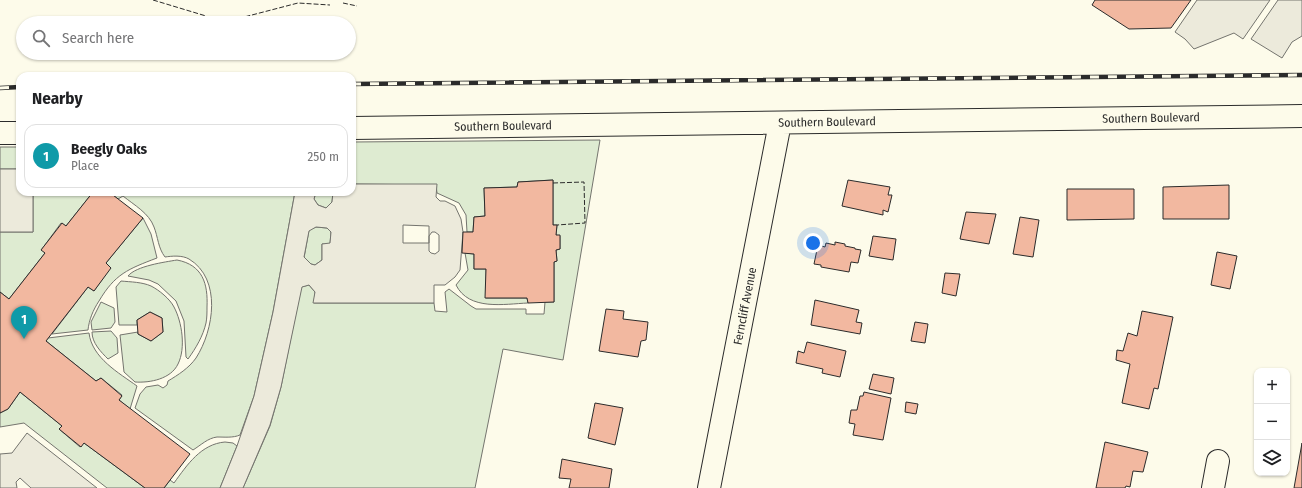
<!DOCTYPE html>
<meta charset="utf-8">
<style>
:root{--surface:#fff;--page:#f6f6f6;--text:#202124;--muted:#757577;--line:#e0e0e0;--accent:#c62828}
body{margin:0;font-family:"Fira Sans Condensed",sans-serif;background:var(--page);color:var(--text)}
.controls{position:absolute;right:12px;bottom:12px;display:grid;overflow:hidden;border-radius:8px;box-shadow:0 1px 3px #0004}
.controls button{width:36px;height:36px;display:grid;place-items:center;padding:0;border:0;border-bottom:1px solid var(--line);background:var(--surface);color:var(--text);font:20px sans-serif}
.you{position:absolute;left:813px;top:243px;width:14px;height:14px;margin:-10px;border:3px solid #fff;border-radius:50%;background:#1a73e8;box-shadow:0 0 0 6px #1a73e833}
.badge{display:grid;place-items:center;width:26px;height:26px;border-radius:50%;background:var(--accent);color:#fff;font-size:13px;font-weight:700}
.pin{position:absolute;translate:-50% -33px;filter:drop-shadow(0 1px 2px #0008)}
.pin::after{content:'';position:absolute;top:21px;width:14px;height:12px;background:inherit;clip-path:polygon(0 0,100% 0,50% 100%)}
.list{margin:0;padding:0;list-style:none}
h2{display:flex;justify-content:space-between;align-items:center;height:52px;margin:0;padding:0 16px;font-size:17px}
h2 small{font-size:13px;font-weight:400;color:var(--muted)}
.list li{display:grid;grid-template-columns:26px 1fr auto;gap:12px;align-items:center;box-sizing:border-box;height:64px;margin:0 8px 8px;padding:0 8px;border:1px solid var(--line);border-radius:12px}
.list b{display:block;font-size:15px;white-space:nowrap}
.list p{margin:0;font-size:13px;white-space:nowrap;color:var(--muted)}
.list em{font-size:13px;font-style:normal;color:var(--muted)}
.icon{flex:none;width:22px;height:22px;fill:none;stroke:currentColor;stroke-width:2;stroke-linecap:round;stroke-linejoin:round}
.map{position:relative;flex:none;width:1302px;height:488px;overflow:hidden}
.search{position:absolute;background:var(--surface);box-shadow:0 1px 3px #0004;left:16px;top:16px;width:340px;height:44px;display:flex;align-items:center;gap:10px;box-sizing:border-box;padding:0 14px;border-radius:22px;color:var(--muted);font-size:15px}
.panel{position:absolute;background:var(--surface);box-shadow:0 1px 3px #0004;left:16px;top:72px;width:340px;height:124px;border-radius:12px}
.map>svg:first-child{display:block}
</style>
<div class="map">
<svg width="1302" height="488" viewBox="0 0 1302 488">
<rect width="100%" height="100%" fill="#fdfbea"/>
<path fill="#deebd1" stroke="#74746e" d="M600,140l-37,220 -60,-11 -28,139h-232l27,-62 11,-39 20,-100 8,-2 6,7 -1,11h120l1,8 12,1 -2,-20 4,-3 22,17 5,3h50v5h18l1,-12h9v-40l3,-1 -1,-11 4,-1v-13l-4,-1 1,-10h-4v-45l-35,2 -1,5 -33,1 1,28 -11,1 -1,15h-6l-1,-17 -7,-12 -22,-10 -1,-8 -84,-1v-42z
M0,147h20v22h-20z
M33,192h60l-27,34 -5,-3 -19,26 3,4 -36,46 -9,-7v-60h33z
M109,192h186l-22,120 -19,84 -14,39c-7,3 -15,2 -23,2 -9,1 -16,8 -24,13l-58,-42 5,-14 6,-7 12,-2 5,3 4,-3 1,-4c10,-6 21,-13 28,-23 18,-28 26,-79 -7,-99 -7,-4 -17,-3 -24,-2 -7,-9 -7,-20 -11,-30 -5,-14 -20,-22 -31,-31l-5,3z
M316,192h17l-1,10 -6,6 -8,-3 -4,-6z
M143,218l8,16 6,24c-29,11 -42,16 -58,43 -6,9 -10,19 -11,29l-36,4 36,-47 6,4 16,-23 -4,-5z
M316,227l11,1 4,4 -1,12h-8v16l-7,5 -4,-1 -7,-6 5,-28z
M465,253l9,1v15h12v29h41l1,5c-24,1 -59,8 -72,-18l12,-15z
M177,260c26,5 31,24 30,47 0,5 0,11 -1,16 -3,13 -10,25 -18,36l-2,-2 -2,-36 -8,-20 -18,-17 -9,-4 -21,-4c8,-10 37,-14 49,-16z
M121,281c10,1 21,1 30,5 8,4 19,13 23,21 8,15 12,41 4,57 -7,15 -28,19 -43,18l-11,-10 -4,-37 18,-3v2l13,7 12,-9 -1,-14 -12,-6 -13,8v5h-18l-3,-38z
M101,302l13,6 1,14 -4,6 -19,2 -1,-8z
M111,331l6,7 1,15 -10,6c-7,-7 -16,-16 -16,-27z
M89,333c3,25 30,40 48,53l-7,23 -11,-9 3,-5 -21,-17 -5,3 -50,-40 2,-3z
M20,392l42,34 -3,3 21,18 4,-4 61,45h-38l-83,-65 -24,4v-14l8,-4z
M225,442l8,1 4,3 -17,42h-56l6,-8 4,3c13,-18 27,-39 51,-41z"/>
<path fill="#eceadb" stroke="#74746e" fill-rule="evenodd" d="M1197,0h73l-27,39 -9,-6 -40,16 -9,-10 -10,-7z
M1278,0h24v36l-10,6 -10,16 -31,-19z
M0,169h20v23h13v40h-33z
M352,184h85l-1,13 4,4h5l10,5 6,13 2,13 -3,38 -5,7 -10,8h-11v18h-121l2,-11 -6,-7 -7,2 -21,100 -11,38 -27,63h-23l17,-42 17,-50 19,-84 22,-120h21l-2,7 4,6 8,3 6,-6 1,-10h19zM403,225l26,1v17h-26zM316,227l11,1 4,4 -1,11 -8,1v16l-7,5 -4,-1 -7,-7 5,-26zM432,232h3l4,3v16l-4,3 -4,-1 -2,-2v-15z
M27,433l70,55h-66l-11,-10 -4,4 1,6h-17v-34l12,-1z"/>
<path fill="#f2b8a0" stroke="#2b2b2b" d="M1095,0h96l-20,28 -42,1 -37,-24z
M553,180v45h4l-1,10h4v14l-4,1 1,11 -3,1v40l-26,1 -1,-5h-42l1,-29h-12v-15l-12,-1 1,-21h10l1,-15 11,-1 -1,-28 33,-1 1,-5z
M848,180l42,7 -2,8h4l-4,17 -5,-2v5l-41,-9z
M1229,185v34h-66v-32z
M1067,189h67v30l-67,1z
M93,192h16l34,26 -37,45 5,5 -17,23 -6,-4 -42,54 50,40 5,-3 21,18 -3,4 71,54 -26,34h-19l-61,-45 -3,4 -22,-18 3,-3 -42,-34 -12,17 -8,4v-121l9,7 36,-46 -4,-3 21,-27 4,3z
M966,212l30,2 -7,30 -29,-5z
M1020,217l19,3 -6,37 -20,-3z
M873,236l23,3 -3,21 -24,-4z
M835,242l10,2v2l10,2v1l6,1 -3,13 -7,-1 -2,10 -28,-5v-2l-7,-1 4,-19 7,2 1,-4 9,2z
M1217,252l20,4 -7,33 -19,-4z
M945,273l15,1 -4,22 -14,-3z
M815,300l44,10 -3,12 6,1 -2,11 -49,-9z
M606,309l18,2 -1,8 25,3 -2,18 -5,1 -3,16 -39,-6z
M1142,311l31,6 -15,72 -4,-1 -5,21 -27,-6 8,-39 -14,-4 1,-10 6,1 5,-18 9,3z
M150,312l12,6 1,14 -12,9 -13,-7 -1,-14z
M915,322l13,2 -3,19 -14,-2z
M807,342l39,9 -6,26 -18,-4 1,-4 -27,-6 2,-12 6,2z
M873,374l21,4 -3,16 -22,-5z
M864,392l27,6 -8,42 -30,-5 2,-11 -6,-1 2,-13h6l3,-14h3z
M906,402l12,2 -2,10 -11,-2z
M595,403l28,5 -8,37 -27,-7z
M1105,442l43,10 -5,20 -10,-1 -3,16 -4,-1 -1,2h-29z
M1302,443v45h-8z
M562,459l50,10 -3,19h-40l2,-9 -12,-1z"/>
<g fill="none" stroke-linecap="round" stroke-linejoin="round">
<defs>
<path id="minor" d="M352,128l950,-12
M0,133h20
M709,488l71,-365
M1213,488l5,-27"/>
</defs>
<use href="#minor" stroke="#2b2b2b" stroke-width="24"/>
<use href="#minor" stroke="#fdfbea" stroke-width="22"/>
<defs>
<path id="rail" d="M352,84l950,-9
M0,88l20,-1"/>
</defs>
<use href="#rail" stroke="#2b2b2b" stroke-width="4.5"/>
<use href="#rail" stroke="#fdfbea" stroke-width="3" stroke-dasharray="9" stroke-linecap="butt"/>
<path stroke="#2b2b2b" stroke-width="1" stroke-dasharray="5 2" stroke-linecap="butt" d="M153,0l53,16
M343,3l14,3
M225,22l73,-19 32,2
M553,183l31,-1 1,41 -28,2"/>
</g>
<g text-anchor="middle" stroke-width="3" stroke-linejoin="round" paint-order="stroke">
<g font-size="12" fill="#2b2b2b" stroke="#fdfbea">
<text transform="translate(1151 118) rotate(-1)" y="4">Southern Boulevard</text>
<text transform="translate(827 122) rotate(-1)" y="4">Southern Boulevard</text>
<text transform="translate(503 126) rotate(-1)" y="4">Southern Boulevard</text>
<text transform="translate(745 306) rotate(-79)" y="4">Ferncliff Avenue</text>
</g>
</g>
</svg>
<div class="controls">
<button>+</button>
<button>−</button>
<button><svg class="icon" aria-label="layers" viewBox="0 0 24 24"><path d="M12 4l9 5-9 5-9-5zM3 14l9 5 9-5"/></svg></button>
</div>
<div class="you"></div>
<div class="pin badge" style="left:24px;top:339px;background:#0f9aa8">1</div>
<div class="search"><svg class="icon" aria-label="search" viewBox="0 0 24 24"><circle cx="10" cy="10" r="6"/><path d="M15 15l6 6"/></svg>Search here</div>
<section class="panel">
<h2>Nearby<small></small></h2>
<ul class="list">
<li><span class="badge" style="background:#0f9aa8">1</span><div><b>Beegly Oaks</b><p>Place</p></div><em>250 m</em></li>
</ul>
</section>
</div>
